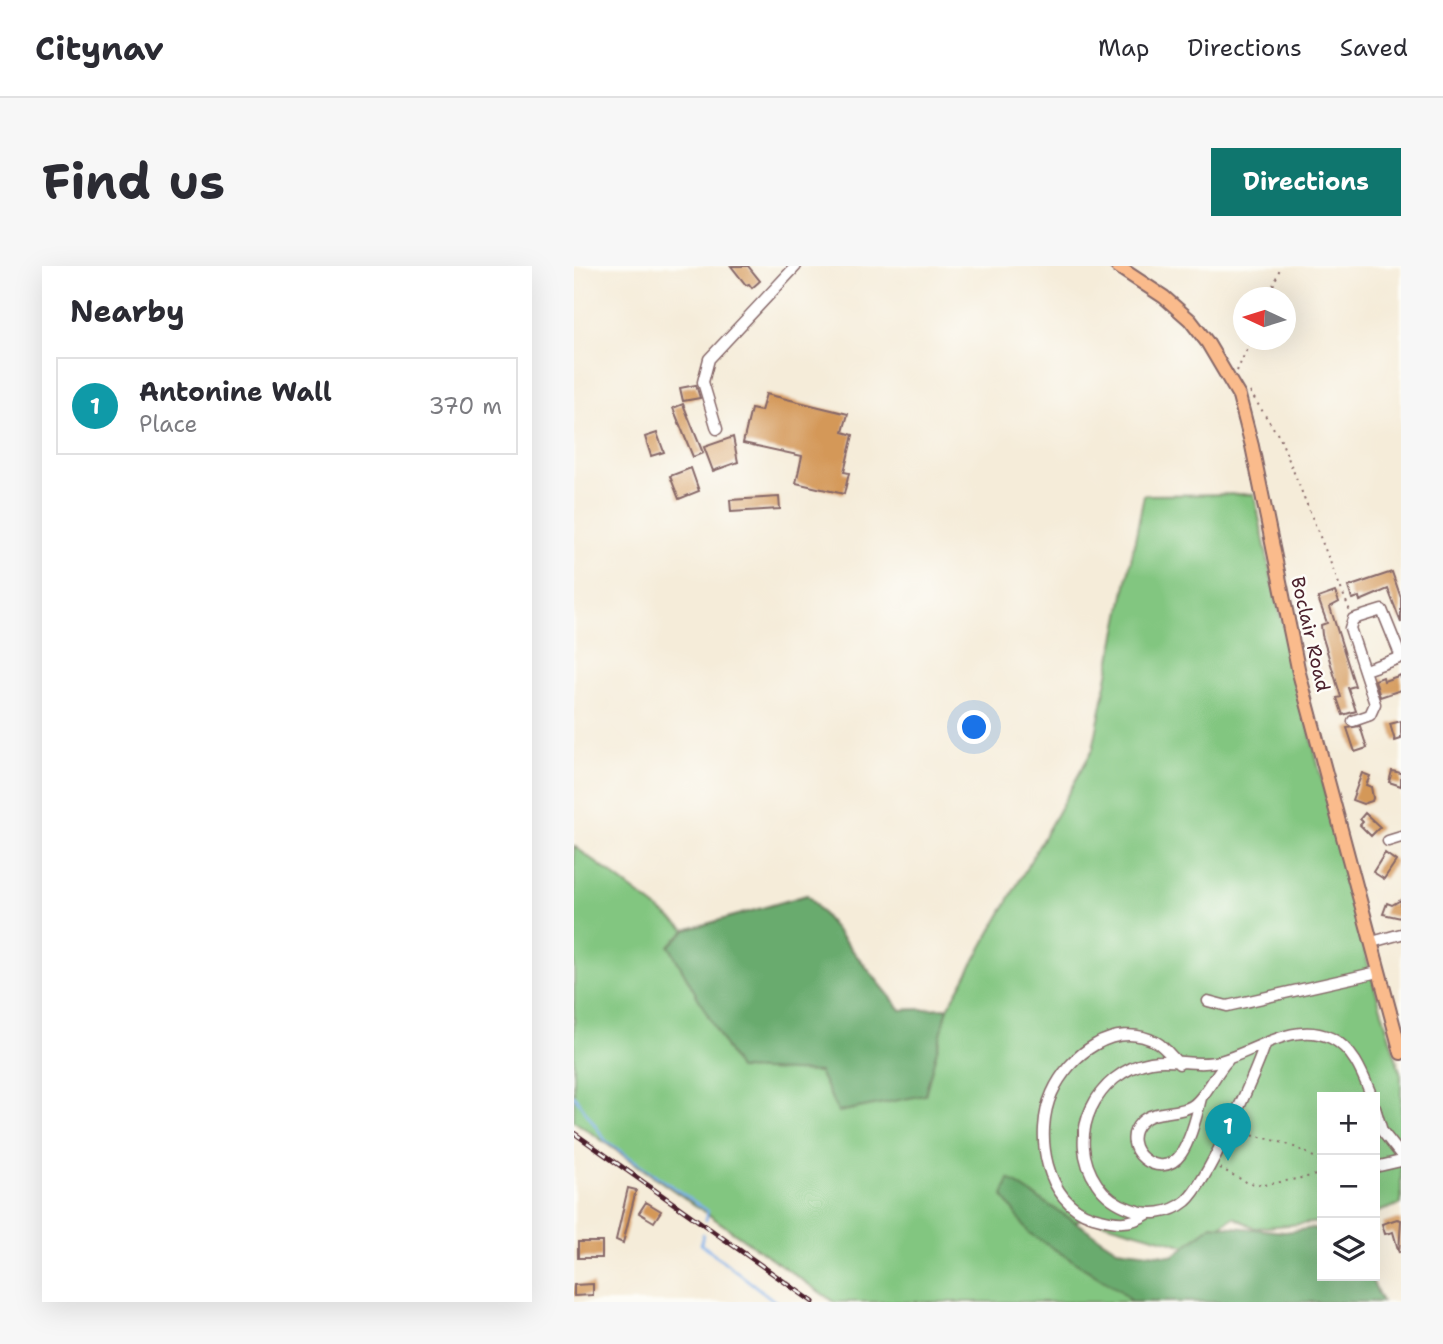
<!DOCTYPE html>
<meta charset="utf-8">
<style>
:root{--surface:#fff;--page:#f7f7f7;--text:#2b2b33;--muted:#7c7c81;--line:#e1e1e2;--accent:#0f766e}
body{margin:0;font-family:"Shantell Sans",sans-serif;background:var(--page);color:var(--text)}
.controls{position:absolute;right:21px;bottom:21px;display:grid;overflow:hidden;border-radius:0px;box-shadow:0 7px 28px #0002}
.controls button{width:63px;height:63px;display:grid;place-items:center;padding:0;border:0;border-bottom:2px solid var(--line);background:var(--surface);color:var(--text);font:35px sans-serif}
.compass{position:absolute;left:659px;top:21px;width:63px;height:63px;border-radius:50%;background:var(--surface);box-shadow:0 7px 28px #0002;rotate:274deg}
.you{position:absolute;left:401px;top:462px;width:24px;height:24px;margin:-18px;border:5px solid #fff;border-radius:50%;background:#1a73e8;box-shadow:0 0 0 10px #1a73e833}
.badge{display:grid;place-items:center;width:46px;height:46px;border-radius:50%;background:var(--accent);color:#fff;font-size:23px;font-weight:700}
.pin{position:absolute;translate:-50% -58px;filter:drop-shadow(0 2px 4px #0008)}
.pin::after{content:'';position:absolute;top:37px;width:24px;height:21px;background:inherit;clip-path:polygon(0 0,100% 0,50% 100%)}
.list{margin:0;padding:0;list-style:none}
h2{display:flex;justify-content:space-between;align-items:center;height:91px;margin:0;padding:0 28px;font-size:30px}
h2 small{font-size:23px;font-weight:400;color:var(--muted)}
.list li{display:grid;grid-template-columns:46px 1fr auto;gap:21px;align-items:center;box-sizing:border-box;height:98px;margin:0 14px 14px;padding:0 14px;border:2px solid var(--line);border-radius:0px}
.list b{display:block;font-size:26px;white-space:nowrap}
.list p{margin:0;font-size:23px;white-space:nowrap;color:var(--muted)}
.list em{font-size:23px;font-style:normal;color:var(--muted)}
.icon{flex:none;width:38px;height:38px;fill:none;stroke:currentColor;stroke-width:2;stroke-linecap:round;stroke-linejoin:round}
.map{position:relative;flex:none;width:827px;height:1036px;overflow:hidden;border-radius:0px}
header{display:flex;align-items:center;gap:42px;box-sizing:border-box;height:98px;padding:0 35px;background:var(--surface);border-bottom:2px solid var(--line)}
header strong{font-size:33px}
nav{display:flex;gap:38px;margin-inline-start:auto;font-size:24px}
.intro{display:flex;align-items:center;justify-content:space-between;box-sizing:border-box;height:168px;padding:0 42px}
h1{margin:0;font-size:49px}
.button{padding:18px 32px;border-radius:0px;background:var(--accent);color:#fff;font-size:24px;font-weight:700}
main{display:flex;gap:42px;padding:0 42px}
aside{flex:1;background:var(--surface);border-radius:0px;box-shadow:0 7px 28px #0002}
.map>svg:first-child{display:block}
</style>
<header>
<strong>Citynav</strong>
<nav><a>Map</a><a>Directions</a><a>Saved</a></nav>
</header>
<div class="intro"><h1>Find us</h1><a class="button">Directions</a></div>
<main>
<aside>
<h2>Nearby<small></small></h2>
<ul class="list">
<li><span class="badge" style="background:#0f9aa8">1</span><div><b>Antonine Wall</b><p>Place</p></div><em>370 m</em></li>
</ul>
</aside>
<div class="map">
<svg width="827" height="1036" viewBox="0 0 827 1036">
<rect width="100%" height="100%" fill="#fdfcf7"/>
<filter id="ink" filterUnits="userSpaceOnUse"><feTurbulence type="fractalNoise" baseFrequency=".0143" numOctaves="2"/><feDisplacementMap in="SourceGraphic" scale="14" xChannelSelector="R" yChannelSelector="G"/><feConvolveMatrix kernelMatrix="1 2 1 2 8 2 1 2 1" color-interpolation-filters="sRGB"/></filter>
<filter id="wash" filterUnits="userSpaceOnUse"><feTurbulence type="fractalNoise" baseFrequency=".00686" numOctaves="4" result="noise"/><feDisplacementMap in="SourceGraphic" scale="28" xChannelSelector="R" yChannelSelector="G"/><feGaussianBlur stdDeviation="1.57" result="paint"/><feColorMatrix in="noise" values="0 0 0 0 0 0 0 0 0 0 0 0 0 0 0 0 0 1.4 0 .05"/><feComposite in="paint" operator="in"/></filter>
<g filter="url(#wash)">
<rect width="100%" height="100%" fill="#f5ecd9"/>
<path fill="#82c680" stroke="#667256" stroke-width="2" d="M680,228l20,95 95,379 32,107v129l-26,9v-116h-53v125l-67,6 -21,-11 -45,30 -105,-30 -10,6 66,79h-306l-260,-181v-275l112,84 121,-35 94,115 47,-2 145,-259 51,-254z"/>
<path fill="#69ab6e" stroke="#5a654c" stroke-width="2" d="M233,629l94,115 47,-2 -23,87 -87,17 -19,-40 -81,-3 -69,-123 17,-16z
M435,913l108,70 56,7 39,-31 73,7 29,-4 8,7v41h48l12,26h-251l-11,-11 -91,-58 -26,-37z"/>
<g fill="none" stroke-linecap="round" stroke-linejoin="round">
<path stroke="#80b0eb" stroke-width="2.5" d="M0,829l32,46 102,70 -2,9
M129,968l-2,10 75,58"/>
</g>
<g id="blocks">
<path fill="#d49858" d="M157,0h17l12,15 -8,7 -3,-4 -3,1z
M122,119l4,13 -17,3 -3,-13z
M192,128l82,20 -5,18 10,3 -9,37 5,1 -5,21 -48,-11 6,-27 -59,-13 8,-34 10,2z
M109,138l20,49 -10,4 -20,-49z
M83,167l7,19 -13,4 -6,-19z
M159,171l5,25 -25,9 -9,-24z
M117,202l8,23 -20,8 -9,-23z
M205,231l1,12 -49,3 -1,-12z
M818,306l9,26v25l-13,-34 -28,12 -1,-4 -7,2 -4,-12z
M761,326l4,10 -9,5 25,79 -7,2 8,23 -13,4 -6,-17 4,-1 -19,-62 -1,-10 6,-2 -9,-25z
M827,409v15l-21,7 -5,-17 8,-3 1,4z
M827,455v18l-6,2 -5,-17z
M786,460l7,22 -12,4 -8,-24z
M818,505l9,2v13l-12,-4z
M788,507l8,3 -4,9 5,2 2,11 -1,3 -9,3 -11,-4z
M791,547l15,14 -9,9 -11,-11 3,-3 -3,-3z
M811,587l11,8 -12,18 -11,-7z
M827,634v18l-18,-4 4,-11 5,2z
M54,922l8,2 -13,53 -7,-3z
M72,936l15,9 -7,11 -15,-9z
M823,953l4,1 -2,33 -6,-21 -8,2 -3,-10z
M4,976h24v16h-24z
M19,1018v11l-19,1v-11z"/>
</g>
</g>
<g filter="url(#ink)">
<use href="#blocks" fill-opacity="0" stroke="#866768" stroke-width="2"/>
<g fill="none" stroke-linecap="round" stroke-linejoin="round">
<defs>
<path id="minor" d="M143,163l-14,-47 6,-23 87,-93
M791,404l34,-12
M779,455l17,-6 5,-11 -25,-76 3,-9 29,-9 19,47
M814,575l13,-4
M798,676l29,-8
M634,735l19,5 151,-34
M691,779c-11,31 -58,138 -79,156 -16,13 -37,15 -55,8 -14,-5 -26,-13 -34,-25 -33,-48 -1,-112 54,-122 23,-4 45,5 69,-1 35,-9 74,-41 111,-23 23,11 32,37 41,59
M627,832c-4,17 -10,41 -20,56 -21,30 -65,-7 -40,-32 13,-13 35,-7 51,-16 15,-10 23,-33 36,-46
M801,842l7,23 19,24
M801,901l26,-6
M575,947c-20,13 -34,10 -56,4 -48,-14 -59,-84 -41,-124 17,-38 62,-73 104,-51 8,4 16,15 23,22"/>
<path id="major" d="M543,0l47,31 26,23 17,22 32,54 13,50 47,227 102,380"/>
</defs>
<use href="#minor" stroke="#866768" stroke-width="13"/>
<use href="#major" stroke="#866768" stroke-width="16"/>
<path stroke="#866768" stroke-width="2" stroke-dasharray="2 5" stroke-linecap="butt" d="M694,32l13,-32
M663,105l14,-31
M676,126l30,46 70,173
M665,867c29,5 59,11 83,30
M646,902l28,15 17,2 57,-11"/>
<use href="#minor" stroke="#fff" stroke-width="10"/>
<use href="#major" stroke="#fabb8c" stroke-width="12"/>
<defs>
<path id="rail" d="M0,867l239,169"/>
</defs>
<use href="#rail" stroke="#4a1f2b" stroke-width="5"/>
<use href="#rail" stroke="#fdfcf7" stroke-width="2.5" stroke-dasharray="8" stroke-linecap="butt"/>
</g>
</g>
<g text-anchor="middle" stroke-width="5" stroke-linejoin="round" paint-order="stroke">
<g font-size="19" fill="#4a1f2b" stroke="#fdfcf7">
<text transform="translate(737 368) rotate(77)" y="7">Boclair Road</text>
</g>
</g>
</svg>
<div class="controls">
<button>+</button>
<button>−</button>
<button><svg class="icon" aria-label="layers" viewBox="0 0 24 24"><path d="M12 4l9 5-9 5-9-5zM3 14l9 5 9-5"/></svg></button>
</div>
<svg class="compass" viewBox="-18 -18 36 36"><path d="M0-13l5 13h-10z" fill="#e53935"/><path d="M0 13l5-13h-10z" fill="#7c7c81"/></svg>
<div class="you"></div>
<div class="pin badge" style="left:654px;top:895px;background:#0f9aa8">1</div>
</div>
</main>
